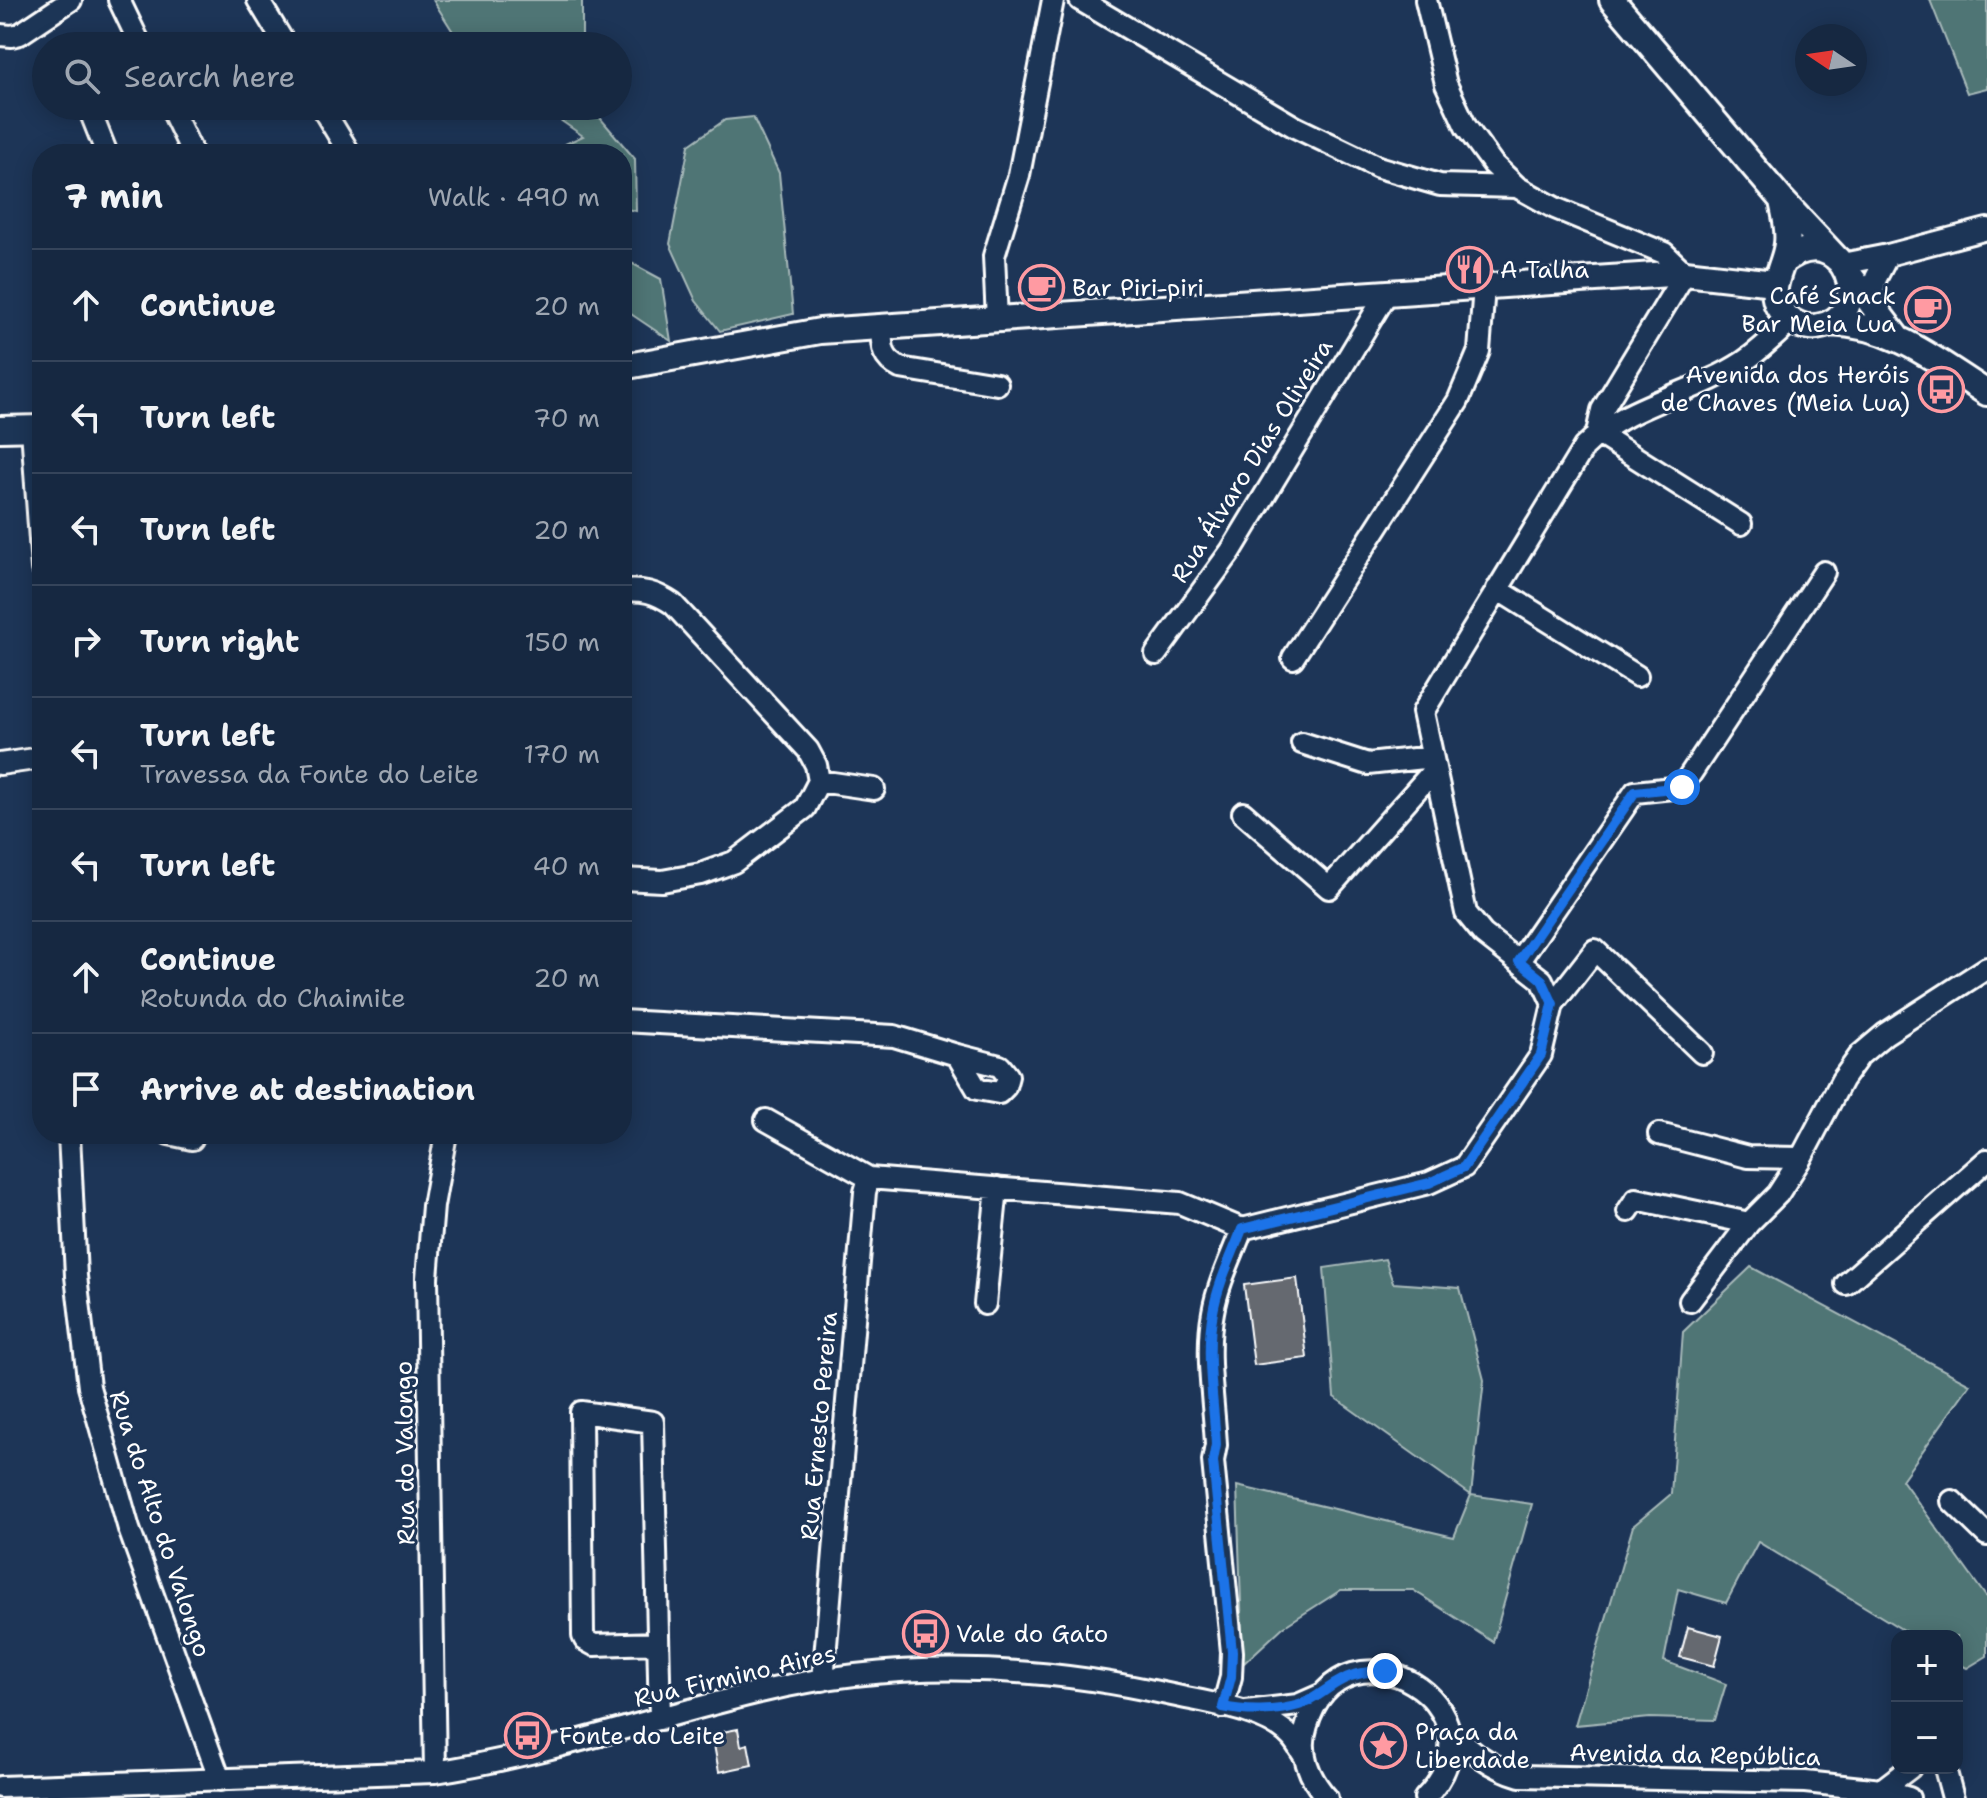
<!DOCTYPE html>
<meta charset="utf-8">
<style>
:root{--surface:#162841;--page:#1f3048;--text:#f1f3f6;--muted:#9ea6b1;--line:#35445a}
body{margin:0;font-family:"Shantell Sans",sans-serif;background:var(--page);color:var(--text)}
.controls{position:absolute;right:24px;bottom:24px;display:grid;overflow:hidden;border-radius:16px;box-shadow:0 4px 20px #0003}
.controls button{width:72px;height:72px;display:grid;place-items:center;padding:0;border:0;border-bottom:2px solid var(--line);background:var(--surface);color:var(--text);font:40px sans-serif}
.compass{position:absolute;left:1795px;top:24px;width:72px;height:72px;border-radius:50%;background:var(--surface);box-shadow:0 4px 20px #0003;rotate:283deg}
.stop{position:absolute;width:24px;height:24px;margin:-18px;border:6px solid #1a73e8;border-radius:50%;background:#fff}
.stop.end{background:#1a73e8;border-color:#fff;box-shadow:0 2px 8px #0008}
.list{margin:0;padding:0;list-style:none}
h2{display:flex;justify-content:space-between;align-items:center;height:104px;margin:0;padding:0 32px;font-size:34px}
h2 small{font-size:26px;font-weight:400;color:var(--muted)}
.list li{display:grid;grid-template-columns:52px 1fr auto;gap:24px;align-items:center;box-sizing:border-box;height:112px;padding:0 32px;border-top:2px solid var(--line)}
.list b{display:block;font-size:30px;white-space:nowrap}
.list p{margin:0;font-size:26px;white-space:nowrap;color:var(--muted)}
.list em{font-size:26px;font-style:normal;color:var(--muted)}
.icon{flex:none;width:44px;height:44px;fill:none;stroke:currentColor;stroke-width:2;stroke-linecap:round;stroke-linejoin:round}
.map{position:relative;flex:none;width:1987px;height:1798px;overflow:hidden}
.search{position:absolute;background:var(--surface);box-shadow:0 4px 20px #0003;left:32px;top:32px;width:600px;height:88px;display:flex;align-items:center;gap:20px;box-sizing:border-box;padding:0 28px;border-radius:44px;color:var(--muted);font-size:30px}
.panel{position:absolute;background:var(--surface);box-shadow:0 4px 20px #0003;left:32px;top:144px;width:600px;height:1000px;border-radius:32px}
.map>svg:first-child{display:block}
</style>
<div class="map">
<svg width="1987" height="1798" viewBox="0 0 1987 1798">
<rect width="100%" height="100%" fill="#1d3557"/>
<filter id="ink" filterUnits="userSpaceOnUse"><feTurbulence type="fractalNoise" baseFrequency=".0125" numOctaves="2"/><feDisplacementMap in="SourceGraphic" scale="16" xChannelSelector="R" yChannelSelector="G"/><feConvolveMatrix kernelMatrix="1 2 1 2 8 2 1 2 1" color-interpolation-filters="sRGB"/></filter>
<g filter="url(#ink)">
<path fill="#507475" stroke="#a8baba" stroke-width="2" d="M433,0h149v46h-120z
M1930,0h57v88l-20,5z
M540,106h50l45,53 1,52 -14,-3v-54h-79l40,-18z
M753,117l26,56 14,141 -73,17 -24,-30 -26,-57 19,-99 36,-25z
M622,258l39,21 10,62 -49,-33z
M1385,1259l8,24 67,5 24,92 -13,115 61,9 -39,138 -80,-52h-72l-58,37 -40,37 -6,-178 217,51 17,-42 -137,-98 -10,-129z
M1751,1267l219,117 -68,96 85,118v58l-20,12 -10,-5v-27h-44l-155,-94 -32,61 -48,-14 -14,72 62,23 -11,36 -65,-2 -75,7 58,-199 38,-32 12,-162z"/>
<path fill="#656970" stroke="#fff" stroke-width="2" d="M1297,1278l10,80 -53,7 -10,-80z
M1688,1627l34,9 -8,30 -34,-9z
M738,1729l3,17 7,-2 4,21 -33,7 -7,-38z"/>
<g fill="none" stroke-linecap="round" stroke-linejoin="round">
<defs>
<path id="minor" d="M119,0l22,46
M258,0l28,46
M1080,0l215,127 83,40 62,18 77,2
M1426,0l20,84 20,43 27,37 24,23 38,21 109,45 21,20 -83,137 -5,23 144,91
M0,35l12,1 8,-2 51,-34
M88,106l19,48
M170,106l23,48
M321,106l29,48
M1842,264l46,-9 99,-26
M1870,304l6,-26 12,-23
M997,320l-3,-64 25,-81 34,-175
M881,327c1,20 0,31 19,41l97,16
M32,429l10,139
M1497,589l140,87
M622,591c21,-2 33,1 51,13l135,146 8,15 3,16
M1156,654l75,-103 156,-258
M1293,658l165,-257 21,-50 5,-64
M1302,743l66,21 64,-7
M0,764l42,-6
M819,781l55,8
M1243,813l86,75 106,-119
M622,879l40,2 39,-7 33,-12 71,-54 14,-27
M1519,961l116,-169 47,-5 142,-215
M1553,1004l42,-54 107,103
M622,1021l272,15 63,19
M957,1055l43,11 8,10 -3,11 -6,6 -22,-4z
M766,1120l103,58 311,25 62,26
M69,1134l7,142 13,111 40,142 91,251
M169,1134l23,5
M1659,1134l89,23 53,1
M1628,1211l8,-12 113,24
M1242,1229l187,-46 35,-16 77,-112 12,-51 -11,-24 -59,-46 -17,-21 -43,-201 161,-265c43,-44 109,-52 159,-85 18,-12 33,-27 48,-41
M1846,1284l141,-124
M1690,1301l59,-78 29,-29 23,-36 41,-78 18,-25 25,-21 102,-66
M985,1304l12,-116
M1952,1501l35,34
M658,1643l-64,2 -9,-5 -2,-4 -2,-224 72,10 7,297
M823,1680l42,-488 4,-14
M1223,1707l8,-30 1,-25 -19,-191 3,-16c-2,-43 -11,-91 -3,-133 5,-29 19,-56 29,-83
M1246,1711l52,-6 25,-11
M1448,1729c23,21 41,38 72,47l285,6 76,8 28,8
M1945,1768l8,30
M435,1772l-8,-494 6,-72 13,-72
M0,1787l435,-15c112,-17 219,-55 329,-81 135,-32 274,-26 408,4 35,8 94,15 119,42 5,5 9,13 14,20
M1881,1790l29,-22
M1327,1798c-18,-20 -29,-46 -20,-73 36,-118 207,-18 118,73"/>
<path id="major" d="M1612,0l169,199 56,60
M1782,201c3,15 7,28 5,43 -3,27 -27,51 1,74 8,7 18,10 28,9 65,-9 28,-113 -33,-65
M1849,274l47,62
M1830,323c64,2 105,37 157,70
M622,367l198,-36 865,-58 89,10
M0,429l42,-1"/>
</defs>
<use href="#minor" stroke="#fff" stroke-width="26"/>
<use href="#major" stroke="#fff" stroke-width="30"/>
<use href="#minor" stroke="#1d3557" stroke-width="20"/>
<use href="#major" stroke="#1d3557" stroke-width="24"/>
</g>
</g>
<g fill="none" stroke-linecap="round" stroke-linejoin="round" filter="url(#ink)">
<path stroke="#1a73e8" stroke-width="10" d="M1385,1671c-15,1 -29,1 -43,9 -15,7 -26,20 -43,25 -23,7 -53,7 -76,2l8,-30 1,-25 -19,-191 3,-16c-2,-43 -11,-91 -3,-133 5,-29 19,-56 29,-83l187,-46 35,-16 77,-112 12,-51 -11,-24 -23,-19 116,-169 47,-5"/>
</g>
<defs>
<symbol id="restaurant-ring" viewBox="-11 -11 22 22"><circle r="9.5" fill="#1d3557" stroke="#ff9aa2" stroke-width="1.5"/><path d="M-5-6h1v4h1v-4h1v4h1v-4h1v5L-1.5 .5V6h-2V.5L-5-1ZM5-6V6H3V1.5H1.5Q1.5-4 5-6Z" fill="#ff9aa2"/></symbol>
<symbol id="cafe-ring" viewBox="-11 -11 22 22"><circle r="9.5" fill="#1d3557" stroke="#ff9aa2" stroke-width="1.5"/><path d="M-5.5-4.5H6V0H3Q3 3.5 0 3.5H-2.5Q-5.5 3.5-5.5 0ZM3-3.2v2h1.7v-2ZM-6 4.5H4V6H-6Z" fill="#ff9aa2"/></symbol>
<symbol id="bus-ring" viewBox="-11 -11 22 22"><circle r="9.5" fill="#1d3557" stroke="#ff9aa2" stroke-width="1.5"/><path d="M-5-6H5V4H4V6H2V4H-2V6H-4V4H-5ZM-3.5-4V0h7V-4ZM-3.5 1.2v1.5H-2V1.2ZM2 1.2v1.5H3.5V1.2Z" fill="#ff9aa2"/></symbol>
<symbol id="sight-ring" viewBox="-11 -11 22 22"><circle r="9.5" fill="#1d3557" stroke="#ff9aa2" stroke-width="1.5"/><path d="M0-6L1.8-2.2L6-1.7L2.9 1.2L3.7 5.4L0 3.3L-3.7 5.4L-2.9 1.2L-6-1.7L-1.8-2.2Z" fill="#ff9aa2"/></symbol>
</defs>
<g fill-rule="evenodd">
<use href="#restaurant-ring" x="1444" y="244" width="51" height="51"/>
<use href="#cafe-ring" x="1016" y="262" width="51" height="51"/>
<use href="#cafe-ring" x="1902" y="284" width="51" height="51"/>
<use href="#bus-ring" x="1916" y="364" width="51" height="51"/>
<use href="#bus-ring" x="900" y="1608" width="51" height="51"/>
<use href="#bus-ring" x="502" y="1710" width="51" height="51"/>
<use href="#sight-ring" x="1358" y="1720" width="51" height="51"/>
</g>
<g text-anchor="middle" stroke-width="6" stroke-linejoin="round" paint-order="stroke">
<g font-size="24" fill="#fff" stroke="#1d3557" text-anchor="start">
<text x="1500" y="278">A Talha</text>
<text x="1072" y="296">Bar Piri-piri</text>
<text x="1896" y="304" text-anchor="end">Café Snack<tspan x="1896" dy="28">Bar Meia Lua</tspan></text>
<text x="1910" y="383" text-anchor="end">Avenida dos Heróis<tspan x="1910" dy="28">de Chaves (Meia Lua)</tspan></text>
<text x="956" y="1642">Vale do Gato</text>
<text x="1415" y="1740">Praça da<tspan x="1415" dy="28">Liberdade</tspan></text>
<text x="559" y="1744">Fonte do Leite</text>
</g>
<g font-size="24" fill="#fff" stroke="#1d3557">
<text transform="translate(1252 461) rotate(-58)" y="8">Rua Álvaro Dias Oliveira</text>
<text transform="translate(819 1426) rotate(-85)" y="8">Rua Ernesto Pereira</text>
<text transform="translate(405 1453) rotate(-91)" y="8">Rua do Valongo</text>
<text transform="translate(160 1524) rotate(72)" y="8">Rua do Alto do Valongo</text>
<text transform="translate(735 1676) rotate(-13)" y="8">Rua Firmino Aires</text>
<text transform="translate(1695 1755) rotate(1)" y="8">Avenida da República</text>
</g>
</g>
</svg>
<div class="controls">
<button>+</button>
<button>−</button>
</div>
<svg class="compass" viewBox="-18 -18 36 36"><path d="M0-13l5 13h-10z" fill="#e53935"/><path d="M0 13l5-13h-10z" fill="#9ea6b1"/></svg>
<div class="stop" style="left:1682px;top:787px"></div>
<div class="stop end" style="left:1385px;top:1671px"></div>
<div class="search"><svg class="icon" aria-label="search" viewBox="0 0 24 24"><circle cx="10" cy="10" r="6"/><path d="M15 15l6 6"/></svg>Search here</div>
<section class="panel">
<h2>7 min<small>Walk · 490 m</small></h2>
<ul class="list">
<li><svg class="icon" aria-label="ahead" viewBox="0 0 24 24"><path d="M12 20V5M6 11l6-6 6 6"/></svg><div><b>Continue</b></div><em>20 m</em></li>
<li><svg class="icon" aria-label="left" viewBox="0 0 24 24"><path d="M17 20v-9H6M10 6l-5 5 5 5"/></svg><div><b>Turn left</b></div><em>70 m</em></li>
<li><svg class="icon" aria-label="left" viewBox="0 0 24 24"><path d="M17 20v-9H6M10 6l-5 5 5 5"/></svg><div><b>Turn left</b></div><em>20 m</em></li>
<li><svg class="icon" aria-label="right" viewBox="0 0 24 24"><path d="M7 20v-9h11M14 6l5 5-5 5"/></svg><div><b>Turn right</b></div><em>150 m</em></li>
<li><svg class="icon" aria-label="left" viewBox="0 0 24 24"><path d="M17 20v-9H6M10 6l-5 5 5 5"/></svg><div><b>Turn left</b><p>Travessa da Fonte do Leite</p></div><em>170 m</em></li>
<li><svg class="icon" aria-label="left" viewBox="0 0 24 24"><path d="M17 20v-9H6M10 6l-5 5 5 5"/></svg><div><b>Turn left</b></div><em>40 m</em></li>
<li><svg class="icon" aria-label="ahead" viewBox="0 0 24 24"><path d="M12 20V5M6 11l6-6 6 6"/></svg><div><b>Continue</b><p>Rotunda do Chaimite</p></div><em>20 m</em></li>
<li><svg class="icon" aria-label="arrive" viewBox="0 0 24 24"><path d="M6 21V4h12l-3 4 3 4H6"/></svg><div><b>Arrive at destination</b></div></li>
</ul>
</section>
</div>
